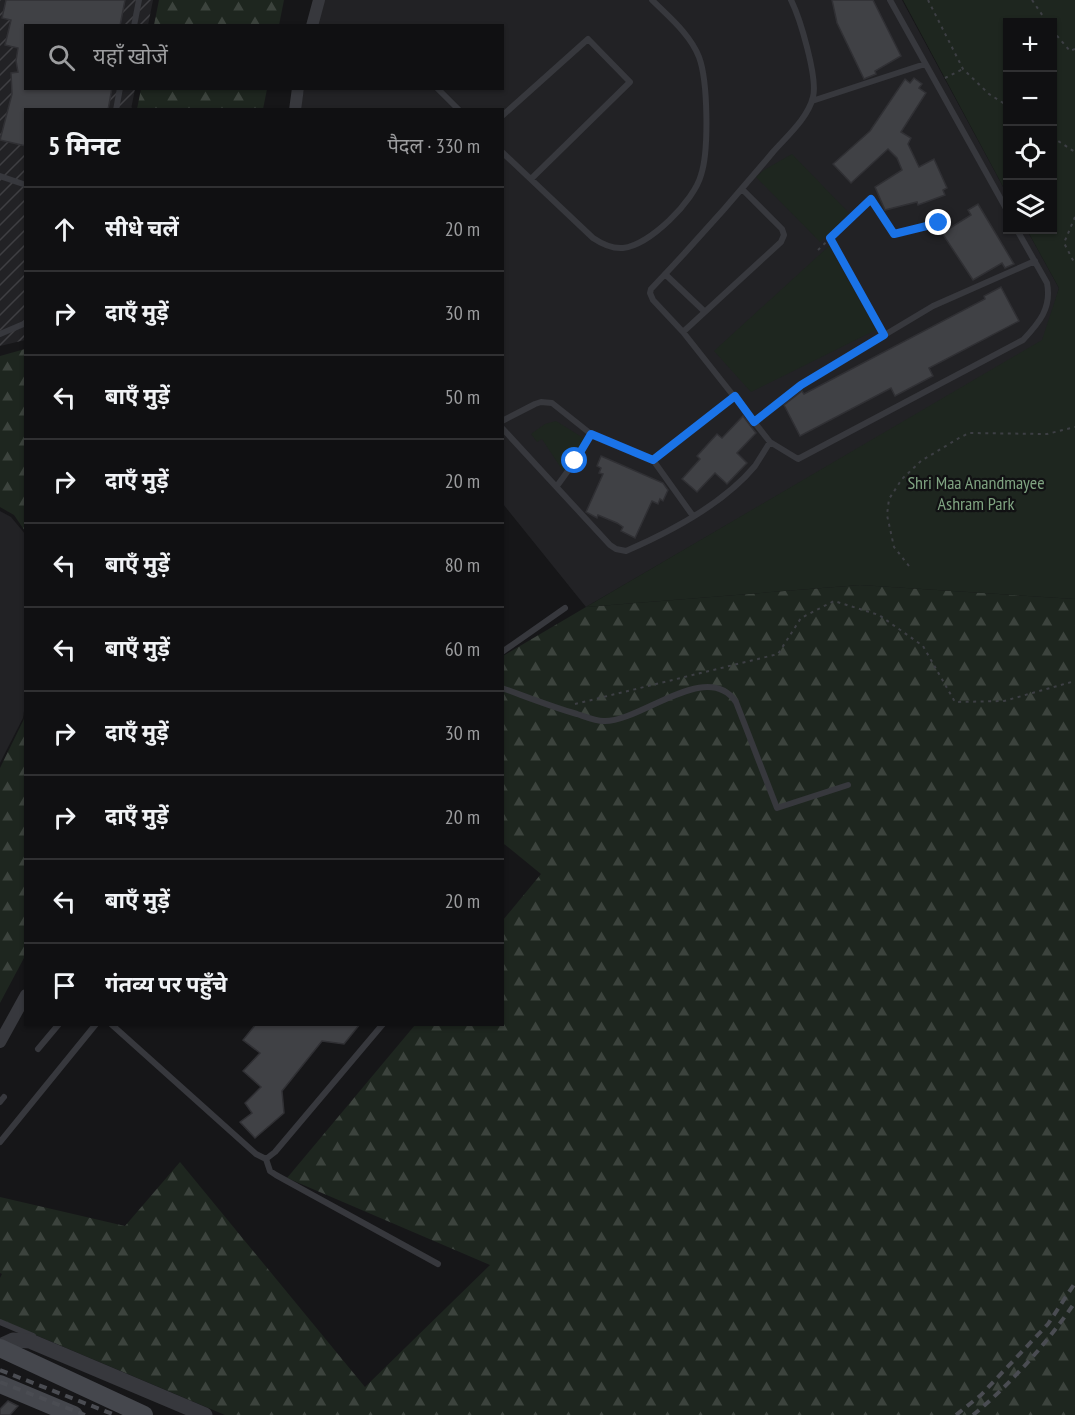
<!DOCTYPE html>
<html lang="hi">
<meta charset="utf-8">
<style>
:root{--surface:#101012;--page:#1e1e20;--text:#f1f3f6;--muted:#9c9d9f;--line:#303032}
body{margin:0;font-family:"PT Sans Narrow","Noto Sans Devanagari",sans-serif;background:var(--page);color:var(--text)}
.controls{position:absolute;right:18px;top:18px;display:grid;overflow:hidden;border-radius:0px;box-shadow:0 2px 4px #0004}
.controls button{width:54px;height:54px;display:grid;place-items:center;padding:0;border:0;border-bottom:2px solid var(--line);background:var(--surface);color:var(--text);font:30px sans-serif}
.stop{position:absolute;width:18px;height:18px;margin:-14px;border:4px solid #1a73e8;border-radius:50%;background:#fff}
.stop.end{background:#1a73e8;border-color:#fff;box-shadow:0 2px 6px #0008}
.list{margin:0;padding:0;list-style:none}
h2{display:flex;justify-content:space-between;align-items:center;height:78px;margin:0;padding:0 24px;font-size:26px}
h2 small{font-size:20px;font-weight:400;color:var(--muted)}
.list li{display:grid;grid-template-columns:39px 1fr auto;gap:18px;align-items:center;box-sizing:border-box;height:84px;padding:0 24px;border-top:2px solid var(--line)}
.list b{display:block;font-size:22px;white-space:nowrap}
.list em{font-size:20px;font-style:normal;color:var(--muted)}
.icon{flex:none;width:33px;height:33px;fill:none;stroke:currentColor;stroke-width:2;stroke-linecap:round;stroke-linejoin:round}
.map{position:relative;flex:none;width:1075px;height:1415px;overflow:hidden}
.search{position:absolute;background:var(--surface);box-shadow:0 2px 4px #0004;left:24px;top:24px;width:480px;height:66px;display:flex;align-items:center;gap:15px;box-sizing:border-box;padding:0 21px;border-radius:0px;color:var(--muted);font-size:22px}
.panel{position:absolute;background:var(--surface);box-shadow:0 2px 4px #0004;left:24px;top:108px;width:480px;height:918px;border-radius:0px}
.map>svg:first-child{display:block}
</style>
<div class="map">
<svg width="1075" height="1415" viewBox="0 0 1075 1415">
<defs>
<pattern id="industrial-furrows" width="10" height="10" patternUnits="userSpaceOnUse" patternTransform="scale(1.5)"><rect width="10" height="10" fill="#222225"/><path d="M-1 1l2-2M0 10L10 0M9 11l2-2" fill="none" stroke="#3f3f43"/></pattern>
<pattern id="forest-firs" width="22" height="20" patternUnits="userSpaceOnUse" patternTransform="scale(1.5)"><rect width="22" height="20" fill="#1e261f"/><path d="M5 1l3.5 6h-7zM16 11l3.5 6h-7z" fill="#3c433d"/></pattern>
</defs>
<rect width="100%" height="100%" fill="#161618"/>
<path fill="#222225" d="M322,0h580l105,194 1,36h19l32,58 -14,52 -459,267 -83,-103 -1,-394h-202l4,-21 198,-1v-62l-185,-1z
M0,511l11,6 15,18 -1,169 -2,14 -23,45z"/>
<path fill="url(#industrial-furrows)" d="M0,0h153l-5,25 -122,1v62l109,1 -4,20 -105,1 -1,230 -25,6z"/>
<path fill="url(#forest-firs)" d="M159,0h125l-5,25h-125z
M141,89v-1l126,1 -4,20h-126z
M25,349h1l-1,182 -11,-16 -14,-8v-151z
M860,585l215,14v816h-850l-225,-95v-42l2,-4 -2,-1v-76l125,29 55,-64 185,225 125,-122 -203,-87 128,-153 87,-1 1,-104 38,-46 -38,-31v-187l83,-49z
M25,717v239l-25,47v-235z"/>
<path fill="#1e261f" d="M903,0h172v599l-215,-14 -274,22 456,-267 17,-52 -32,-58h25v-208h-44l-1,172z
M792,154l57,59 -29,29 -64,-65 8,-7z
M829,246l47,84 -125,62 -37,-41z
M556,421l29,18 -22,32 -21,-32 -5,3 -6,-8 14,-10z"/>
<path fill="#404145" stroke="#303034" stroke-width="1.5" d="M6,0h119l-5,26h-94v62h86l-4,22h-82v36l-26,-6 12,-46 -1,-21 7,-1 -2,-11 2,-13 -13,-3 6,-25 -9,-2z
M832,0h41l28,56 -26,15 1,3 -12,5 -27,-56z
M914,78l8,6 -3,4 7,5 -25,39 10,6 -3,6 11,23 15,-8 13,29 -4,2 2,5 -27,10 -1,-3 -32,8 -10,-23 27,-17 -5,-12 -9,-9 -37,34 -18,-19 37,-33 35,-52 5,4z
M978,204l36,60 -9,4 -3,-5 -29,17 -31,-47 29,-18 -3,-5z
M1001,287l18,34 -90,47 4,8 -38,20 -4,-8 -91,48 -16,-31 18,-14 2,3 181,-95 -1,-3z
M743,416l13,17 -19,20 10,10 -20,21 -12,-11 -18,19 -15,-13 18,-20 -3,-3 20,-22 5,4z
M601,456l62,27 5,7 -5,11 -3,-2 -2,5 -6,-3 -17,37 -14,-7 2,-4 -6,-4 -19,-8 -1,3 -11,-6 17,-38 -4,-1 2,-5 -4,-2z
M256,1024h104l-16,20 -22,-3 -40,50 2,22 -29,25 -15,-16 12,-9 -7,-10 16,-16 -18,-16 17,-18 -17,-13z
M8,1401l10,5 -8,9h-10v-6z"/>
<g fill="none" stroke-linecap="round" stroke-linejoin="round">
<path stroke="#3d3f44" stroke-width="2" stroke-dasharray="3 4.5" stroke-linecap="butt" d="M928,0l35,69 26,25 19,12
M1032,0l15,22
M1052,30l18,21 5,-2
M945,78l18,-9
M1052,137l23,15
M1075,217l-11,26 11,21
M830,238l49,89
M818,250l53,-51 23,36 45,-12
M909,566l-15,-19 -7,-32 2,-16 13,-20 19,-18 38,-23 10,-5 78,1 28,-7
M575,704l203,-50 23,-36 33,-17 45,14 44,31 32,56 49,-1 71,-20"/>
<path stroke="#37383d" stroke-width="6" d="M890,0l118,212
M134,26l5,-26
M437,88l22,22
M812,101l113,-37
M116,110l4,-22
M502,116l86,-77 42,43 -99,97
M502,152l91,86c9,6 19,11 30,10 27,-3 71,-47 78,-73 8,-24 7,-94 -2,-118 -9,-23 -30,-40 -47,-57
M0,176l26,9
M665,274l40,38
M683,332l98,-90 3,-7 -2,-6 -40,-40
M0,334l26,-11
M502,421l33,-17 6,-2 11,1 39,31 62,26 82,-63
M754,422l47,-37 132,-79 102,-45
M502,428l108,117 6,4 10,2c44,-19 98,-48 129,-85 5,-8 10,-16 15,-24l28,17 225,-119c16,-17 29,-32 24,-57l-30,-53
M770,442l-87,-110 -30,-32 -3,-7 1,-4c42,-44 83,-90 122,-137 14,-16 35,-34 40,-55 5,-19 -13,-79 -22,-97
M653,460l40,56
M557,486l18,-25 16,-27
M502,652l63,-44
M502,688c25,9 50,19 75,26 9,3 18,7 27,7 37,1 103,-62 132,-19l41,106 71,-23
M111,1024l145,130 10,5 9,-7 108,-128
M38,1049l21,-25
M0,1102l4,-5
M0,1142l96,-118
M266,1159l4,12 6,4 162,89
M0,1322l33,14"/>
<path stroke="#37383d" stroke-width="12" d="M312,26l7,-26
M295,110l3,-22
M0,1042l26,-47"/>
<path stroke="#37383d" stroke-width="15" d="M0,1346l13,-6 17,1 175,74"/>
<path stroke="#45474d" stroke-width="18" d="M0,1348l144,67
M0,1384l74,31"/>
<path stroke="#4a4c52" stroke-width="4" stroke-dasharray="8 6" stroke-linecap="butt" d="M0,1370l115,45
M0,1382l85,33
M956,1415l25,-20 67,-71 27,-41
M973,1415c37,-30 76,-74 102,-113"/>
</g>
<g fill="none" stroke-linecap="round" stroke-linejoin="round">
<path stroke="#1a73e8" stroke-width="8" d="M575,461l16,-27 62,26 82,-64 19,26 47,-37 83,-50 -54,-97 41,-39 23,35 45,-11"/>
</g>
<g text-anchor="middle" stroke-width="4.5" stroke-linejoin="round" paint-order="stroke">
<g font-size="18" fill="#7fa381" stroke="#111113">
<text x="976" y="489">Shri Maa Anandmayee<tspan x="976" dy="21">Ashram Park</tspan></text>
</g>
</g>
</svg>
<div class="controls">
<button>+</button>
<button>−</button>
<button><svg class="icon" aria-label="locate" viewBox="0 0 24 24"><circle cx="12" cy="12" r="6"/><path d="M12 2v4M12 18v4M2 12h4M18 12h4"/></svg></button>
<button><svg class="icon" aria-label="layers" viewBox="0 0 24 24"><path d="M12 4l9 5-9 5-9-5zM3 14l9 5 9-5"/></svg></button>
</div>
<div class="stop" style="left:575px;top:461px"></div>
<div class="stop end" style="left:939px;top:223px"></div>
<div class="search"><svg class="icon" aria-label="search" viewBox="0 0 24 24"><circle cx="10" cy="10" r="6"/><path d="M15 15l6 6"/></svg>यहाँ खोजें</div>
<section class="panel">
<h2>5 मिनट<small>पैदल · 330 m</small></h2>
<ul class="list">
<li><svg class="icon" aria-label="ahead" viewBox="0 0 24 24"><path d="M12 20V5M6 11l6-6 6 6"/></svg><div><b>सीधे चलें</b></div><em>20 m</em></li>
<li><svg class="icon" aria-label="right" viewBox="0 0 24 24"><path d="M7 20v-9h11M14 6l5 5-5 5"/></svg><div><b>दाएँ मुड़ें</b></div><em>30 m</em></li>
<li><svg class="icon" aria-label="left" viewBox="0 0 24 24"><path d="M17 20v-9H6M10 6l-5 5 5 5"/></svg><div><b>बाएँ मुड़ें</b></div><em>50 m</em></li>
<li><svg class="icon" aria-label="right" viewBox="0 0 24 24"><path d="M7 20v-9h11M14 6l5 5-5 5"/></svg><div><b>दाएँ मुड़ें</b></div><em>20 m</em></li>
<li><svg class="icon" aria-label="left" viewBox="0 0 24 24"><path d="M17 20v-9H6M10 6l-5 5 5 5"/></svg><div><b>बाएँ मुड़ें</b></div><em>80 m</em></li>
<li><svg class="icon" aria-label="left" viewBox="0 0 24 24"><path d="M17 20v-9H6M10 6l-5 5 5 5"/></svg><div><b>बाएँ मुड़ें</b></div><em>60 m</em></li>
<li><svg class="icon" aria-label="right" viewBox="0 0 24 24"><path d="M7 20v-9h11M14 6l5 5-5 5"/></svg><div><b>दाएँ मुड़ें</b></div><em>30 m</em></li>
<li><svg class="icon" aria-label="right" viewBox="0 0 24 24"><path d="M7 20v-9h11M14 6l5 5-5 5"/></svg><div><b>दाएँ मुड़ें</b></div><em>20 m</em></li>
<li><svg class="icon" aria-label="left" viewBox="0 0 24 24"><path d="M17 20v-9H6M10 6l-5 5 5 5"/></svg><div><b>बाएँ मुड़ें</b></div><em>20 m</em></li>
<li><svg class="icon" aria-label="arrive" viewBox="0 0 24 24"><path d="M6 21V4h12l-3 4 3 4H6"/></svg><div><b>गंतव्य पर पहुँचे</b></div></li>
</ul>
</section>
</div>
